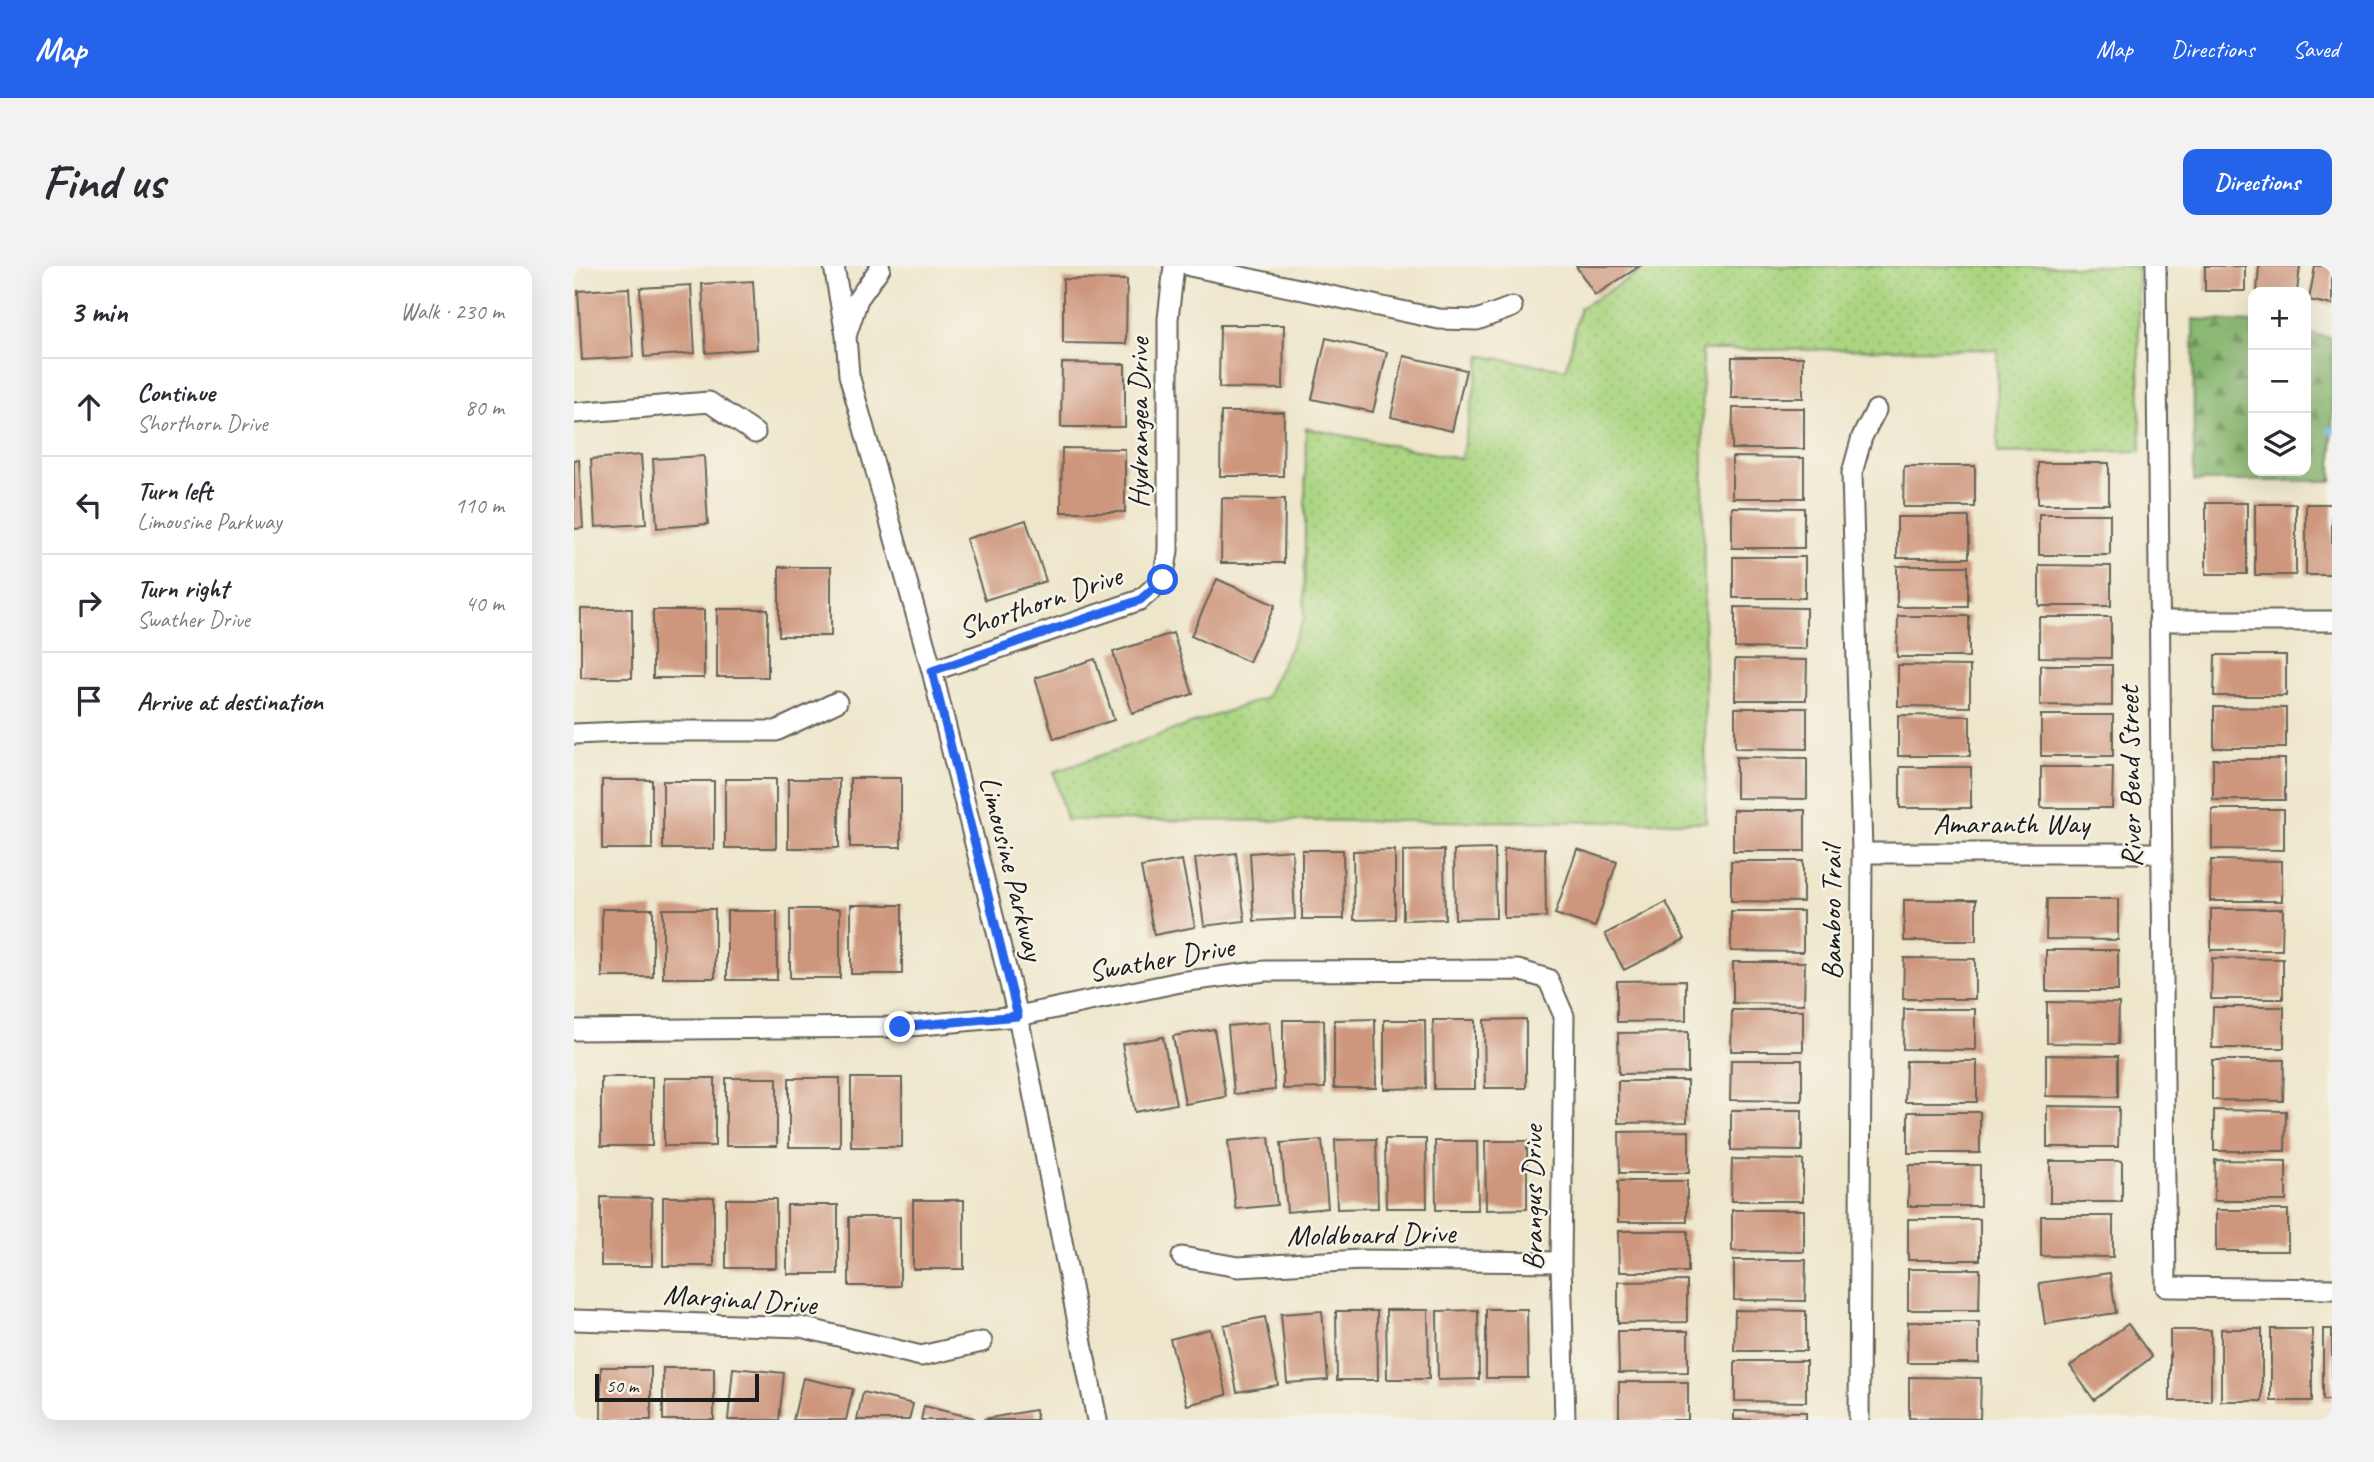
<!DOCTYPE html>
<meta charset="utf-8">
<style>
:root{--surface:#fff;--page:#f2f2f3;--text:#2b2b33;--muted:#7c7c81;--line:#e1e1e2;--accent:#2563eb}
body{margin:0;font-family:Caveat,sans-serif;background:var(--page);color:var(--text)}
.controls{position:absolute;right:21px;top:21px;display:grid;overflow:hidden;border-radius:14px;box-shadow:0 7px 28px #0002}
.controls button{width:63px;height:63px;display:grid;place-items:center;padding:0;border:0;border-bottom:2px solid var(--line);background:var(--surface);color:var(--text);font:35px sans-serif}
.scale{position:absolute;left:21px;bottom:18px;width:164px;box-sizing:border-box;padding-left:7px;border:4px solid #1c1c1c;border-top:0;font-size:19px;line-height:24px;white-space:nowrap;color:#1c1c1c;-webkit-text-stroke:5px #f7f3e8;paint-order:stroke}
.stop{position:absolute;width:21px;height:21px;margin:-16px;border:5px solid #2563eb;border-radius:50%;background:#fff}
.stop.end{background:#2563eb;border-color:#fff;box-shadow:0 2px 7px #0008}
.list{margin:0;padding:0;list-style:none}
h2{display:flex;justify-content:space-between;align-items:center;height:91px;margin:0;padding:0 28px;font-size:30px}
h2 small{font-size:23px;font-weight:400;color:var(--muted)}
.list li{display:grid;grid-template-columns:46px 1fr auto;gap:21px;align-items:center;box-sizing:border-box;height:98px;padding:0 28px;border-top:2px solid var(--line)}
.list b{display:block;font-size:26px;white-space:nowrap}
.list p{margin:0;font-size:23px;white-space:nowrap;color:var(--muted)}
.list em{font-size:23px;font-style:normal;color:var(--muted)}
.icon{flex:none;width:38px;height:38px;fill:none;stroke:currentColor;stroke-width:2;stroke-linecap:round;stroke-linejoin:round}
.map{position:relative;flex:none;width:1758px;height:1154px;overflow:hidden;border-radius:14px}
header{display:flex;align-items:center;gap:42px;box-sizing:border-box;height:98px;padding:0 35px;background:var(--accent);color:#fff}
header strong{font-size:33px}
nav{display:flex;gap:38px;margin-inline-start:auto;font-size:24px}
.intro{display:flex;align-items:center;justify-content:space-between;box-sizing:border-box;height:168px;padding:0 42px}
h1{margin:0;font-size:49px}
.button{padding:18px 32px;border-radius:14px;background:var(--accent);color:#fff;font-size:24px;font-weight:700}
main{display:flex;gap:42px;padding:0 42px}
aside{flex:1;background:var(--surface);border-radius:14px;box-shadow:0 7px 28px #0002}
.map>svg:first-child{display:block}
</style>
<header>
<strong>Map</strong>
<nav><a>Map</a><a>Directions</a><a>Saved</a></nav>
</header>
<div class="intro"><h1>Find us</h1><a class="button">Directions</a></div>
<main>
<aside>
<h2>3 min<small>Walk · 230 m</small></h2>
<ul class="list">
<li><svg class="icon" aria-label="ahead" viewBox="0 0 24 24"><path d="M12 20V5M6 11l6-6 6 6"/></svg><div><b>Continue</b><p>Shorthorn Drive</p></div><em>80 m</em></li>
<li><svg class="icon" aria-label="left" viewBox="0 0 24 24"><path d="M17 20v-9H6M10 6l-5 5 5 5"/></svg><div><b>Turn left</b><p>Limousine Parkway</p></div><em>110 m</em></li>
<li><svg class="icon" aria-label="right" viewBox="0 0 24 24"><path d="M7 20v-9h11M14 6l5 5-5 5"/></svg><div><b>Turn right</b><p>Swather Drive</p></div><em>40 m</em></li>
<li><svg class="icon" aria-label="arrive" viewBox="0 0 24 24"><path d="M6 21V4h12l-3 4 3 4H6"/></svg><div><b>Arrive at destination</b></div></li>
</ul>
</aside>
<div class="map">
<svg width="1758" height="1154" viewBox="0 0 1758 1154">
<defs>
<pattern id="grass-dots" width="8" height="8" patternUnits="userSpaceOnUse" patternTransform="scale(1.75)"><rect width="8" height="8" fill="#aad581"/><path d="M2 2h.1M6 6h.1" fill="none" stroke="#92b66f" stroke-width="1.8" stroke-linecap="round"/></pattern>
<pattern id="forest-firs" width="22" height="20" patternUnits="userSpaceOnUse" patternTransform="scale(1.75)"><rect width="22" height="20" fill="#87b66f"/><path d="M5 1l3.5 6h-7zM16 11l3.5 6h-7z" fill="#6e935a"/></pattern>
</defs>
<rect width="100%" height="100%" fill="#f7f3e8"/>
<filter id="ink" filterUnits="userSpaceOnUse"><feTurbulence type="fractalNoise" baseFrequency=".0143" numOctaves="2"/><feDisplacementMap in="SourceGraphic" scale="14" xChannelSelector="R" yChannelSelector="G"/><feConvolveMatrix kernelMatrix="1 2 1 2 8 2 1 2 1" color-interpolation-filters="sRGB"/></filter>
<filter id="wash" filterUnits="userSpaceOnUse"><feTurbulence type="fractalNoise" baseFrequency=".00686" numOctaves="4" result="noise"/><feDisplacementMap in="SourceGraphic" scale="28" xChannelSelector="R" yChannelSelector="G"/><feGaussianBlur stdDeviation="1.57" result="paint"/><feColorMatrix in="noise" values="0 0 0 0 0 0 0 0 0 0 0 0 0 0 0 0 0 1.4 0 .05"/><feComposite in="paint" operator="in"/></filter>
<g filter="url(#wash)">
<rect width="100%" height="100%" fill="#eee6cb"/>
<path fill="url(#grass-dots)" stroke="#63784e" stroke-width="2" d="M1075,0h488l4,185 -143,2 -1,-104 -295,1 4,472 -640,-2 -12,-48 211,-74 39,-79 2,-191 155,31 20,-103 85,13 14,-61z"/>
<path fill="url(#forest-firs)" stroke="#526946" stroke-width="2" d="M1619,53l60,3v149h53v-138l26,5v143h-138z"/>
<g fill="none" stroke-linecap="round" stroke-linejoin="round">
<path stroke="#79bbee" stroke-width="7" d="M1756,164h2"/>
</g>
<g id="blocks">
<path fill="#ce967d" d="M1002,0h64l-45,29z
M1631,0h40v25h-40z
M1685,0h41l-3,26h-40z
M1741,0h17v39l-23,-5z
M489,13l64,1 -1,64 -63,-1z
M179,15l4,68 -51,4 -4,-69z
M117,19l4,68 -51,4 -4,-69z
M55,22l4,69 -51,3 -4,-69z
M646,59h64l-1,64 -64,-1z
M752,72l61,14 -14,60 -61,-13z
M830,90l62,14 -14,61 -61,-14z
M1158,91h71v41h-72z
M488,97l63,1v63h-64z
M1159,142h71v41h-72z
M647,146h63l-1,64h-63z
M488,182l63,1v63h-64z
M67,189l5,69 -51,3 -4,-68z
M130,190l4,68 -51,4 -4,-69z
M1158,191l72,1v40h-72z
M0,194h5l4,68 -9,1z
M1464,197h71v41h-71z
M1330,200h71v41h-72z
M648,232l63,1 -1,64h-63z
M1632,237h41v71h-41z
M1681,238h41v71h-41z
M1732,238h26v71h-26z
M1158,241l72,1v40h-72z
M1465,248h71v41h-71z
M1323,251h72v41h-72z
M452,254l20,61 -61,19 -19,-61z
M1159,291h72v41h-72z
M1465,299l72,1v40h-72z
M1323,300h71v41h-71z
M205,301h52v69h-52z
M643,313l58,26 -26,57 -58,-26z
M1161,341l71,1v41l-71,-1z
M7,343h51v69h-51z
M143,343h51v68h-51z
M79,344h51v68h-51z
M1324,350h71v41h-72z
M1465,351h72v41l-72,-1z
M599,367l20,61 -61,19 -19,-61z
M1641,389h71v41h-72z
M521,393l19,61 -60,19 -19,-61z
M1161,393l72,1 -1,40h-71z
M1324,399l72,1v41l-72,-1z
M1466,399h72v41l-72,-1z
M1640,441l72,1v40h-72z
M1161,442h72v41l-72,-1z
M1324,449l72,1v40h-72z
M1467,449h72v41h-72z
M1162,491l71,1v41l-71,-1z
M1639,493h72v41h-72z
M1326,501h71v41h-71z
M1467,501h72l-1,41h-71z
M276,512h51v69h-51z
M151,513h51v69h-51z
M214,513h51v69h-51z
M28,514h50v69h-50z
M89,515h51v68h-51z
M1638,543h72v41l-72,-1z
M1159,544h72v41h-72z
M971,582l1,69 -42,1v-69z
M921,583l1,69 -41,1 -1,-69z
M1003,583l40,13 -22,65 -40,-13z
M718,584l3,69 -41,2 -4,-68z
M728,584h41l1,69h-42z
M821,584v69l-41,1 -1,-69z
M870,584l1,69 -42,1v-69z
M662,587l9,68 -41,5 -9,-68z
M608,594l13,67 -41,8 -13,-68z
M1637,594l71,1v40h-72z
M1157,595h72v41l-72,-1z
M1473,633h71v41l-72,-1z
M1330,634h72v41h-72z
M1092,636l19,37 -61,31 -19,-36z
M277,639h51v69h-51z
M28,643h51v68h-51z
M89,643h52v69h-52z
M216,643h50v69h-50z
M1637,643h72l-1,41h-71z
M153,645h50v69h-50z
M1157,645h72v41l-72,-1z
M1472,684h72v41h-72z
M1330,692l71,1v40h-72z
M1638,692l71,1v40h-72z
M1159,696h72l-1,42 -71,-1z
M1112,714v41l-69,1v-41z
M1473,736l72,1 -1,41 -71,-1z
M1639,741h71v41h-72z
M1330,743h71v41l-72,-1z
M1158,744h71v41h-72z
M801,753l1,69h-42v-68z
M952,753v69h-41l-1,-68z
M709,754h41l1,68 -42,1z
M810,754h41l1,68 -42,1z
M859,754h42v69h-41z
M695,756l6,68 -41,4 -6,-68z
M640,763l12,68 -41,7 -12,-68z
M1114,766v41l-69,1 -1,-41z
M589,771l13,67 -41,8 -13,-68z
M1472,789l72,1v41l-72,-1z
M1157,794h71v41l-72,-1z
M1638,794h72l-1,41 -71,-1z
M1332,795h71v41h-72z
M27,811h51v69h-51z
M90,812h51v68h-51z
M152,812h51v68h-51z
M215,812h51v69h-51z
M277,812h51v69h-51z
M1044,815h69v41l-69,1z
M1473,840l72,1 -1,40h-71z
M1157,844h71v41l-71,-1z
M1640,844l72,1 -1,40h-71z
M1334,846h72v41h-72z
M1115,865v42h-69l-1,-41z
M695,871l8,68 -41,4 -8,-68z
M802,873l2,69 -41,1 -2,-69z
M811,873h41l1,69h-41z
M748,874l6,68 -41,4 -6,-69z
M861,875h42l1,69h-42z
M911,875h42v68l-41,1z
M1158,893l71,1v41h-72z
M1641,894l71,1v40h-72z
M1476,895h72v41h-72z
M1335,899h71v41h-72z
M1044,915h69v41h-69z
M27,931l51,1v68h-51z
M89,931h51v69h-51z
M152,933h50v69h-50z
M339,934h51v69h-51z
M213,939h51v69h-51z
M1158,944h72v42l-72,-1z
M1642,944h72v41h-72z
M1467,950h72v41l-72,-1z
M275,951h51v69h-51z
M1334,953h72v41h-72z
M1044,965h70v41h-69z
M1160,994h72l-1,41 -71,-1z
M1334,1003h72l-1,41h-71z
M1536,1007l6,40 -71,11 -6,-41z
M1113,1015v41l-69,1v-41z
M912,1043h41l1,69h-42z
M812,1044h42l1,69h-42z
M904,1044l1,69 -41,1 -1,-69z
M1161,1044l71,1v40h-72z
M748,1045l6,69 -41,3 -6,-69z
M762,1045h41l1,69h-41z
M691,1051l13,68 -41,7 -13,-67z
M1334,1056h71v41h-72z
M1554,1058l24,33 -58,43 -24,-34z
M636,1063l17,66 -40,10 -17,-66z
M1647,1063h41v72h-41z
M1697,1063h41v72h-41z
M1749,1063h9v71h-9z
M1596,1064h41v71h-41z
M1044,1065h70v41l-69,1z
M1161,1095h71v41l-71,-1z
M27,1101h50v53h-50z
M89,1102h51v52h-51z
M159,1102l51,5 -5,47h-51z
M1335,1111l72,1 -1,41 -71,-1z
M229,1112l50,11 -7,31h-53z
M1045,1116h69v38h-69z
M289,1126l50,12 -4,16h-52z
M350,1140l50,12 -1,2h-52z
M461,1144l2,10h-53v-1z
M1160,1145l72,1v8h-72z"/>
</g>
</g>
<g filter="url(#ink)">
<use href="#blocks" fill-opacity="0" stroke="#666359" stroke-width="2"/>
<g fill="none" stroke-linecap="round" stroke-linejoin="round">
<defs>
<path id="minor" d="M260,0l12,70 12,-37 22,-31
M616,0l249,53 38,1 35,-13
M1582,0l10,1021 166,2
M272,70l3,39 83,296 86,345 79,404
M0,147l135,-11 46,31
M1585,355h173
M358,405l208,-71 23,-20 5,-29v-232l6,-53
M0,468l70,-3h132l61,-29
M1288,587h299
M0,764l326,-3 118,-11 162,-34 85,-11 253,-1 30,9 16,37 -3,246 4,158
M608,991l56,10 123,-7 200,2
M0,1054l227,7 120,29 61,-14
M1285,1154l3,-567 -10,-380 10,-36 14,-27"/>
</defs>
<use href="#minor" stroke="#666359" stroke-width="23"/>
<use href="#minor" stroke="#fff" stroke-width="19"/>
</g>
</g>
<g fill="none" stroke-linecap="round" stroke-linejoin="round" filter="url(#ink)">
<path stroke="#2563eb" stroke-width="9" d="M326,761l118,-11 -86,-345 208,-71 23,-20"/>
</g>
<g text-anchor="middle" stroke-width="5" stroke-linejoin="round" paint-order="stroke">
<g font-size="30" fill="#1c1c1c" stroke="#f7f3e8">
<text transform="translate(564 157) rotate(-90)" y="10">Hydrangea Drive</text>
<text transform="translate(466 336) rotate(-19)" y="10">Shorthorn Drive</text>
<text transform="translate(1556 511) rotate(-91)" y="10">River Bend Street</text>
<text x="1437" y="567">Amaranth Way</text>
<text transform="translate(438 602) rotate(76)" y="10">Limousine Parkway</text>
<text transform="translate(1257 647) rotate(-90)" y="10">Bamboo Trail</text>
<text transform="translate(587 693) rotate(-10)" y="10">Swather Drive</text>
<text transform="translate(958 932) rotate(-90)" y="10">Brangus Drive</text>
<text transform="translate(797 968) rotate(-1)" y="10">Moldboard Drive</text>
<text transform="translate(166 1033) rotate(4)" y="10">Marginal Drive</text>
</g>
</g>
</svg>
<div class="controls">
<button>+</button>
<button>−</button>
<button><svg class="icon" aria-label="layers" viewBox="0 0 24 24"><path d="M12 4l9 5-9 5-9-5zM3 14l9 5 9-5"/></svg></button>
</div>
<div class="scale">50 m</div>
<div class="stop" style="left:589px;top:314px"></div>
<div class="stop end" style="left:326px;top:761px"></div>
</div>
</main>
